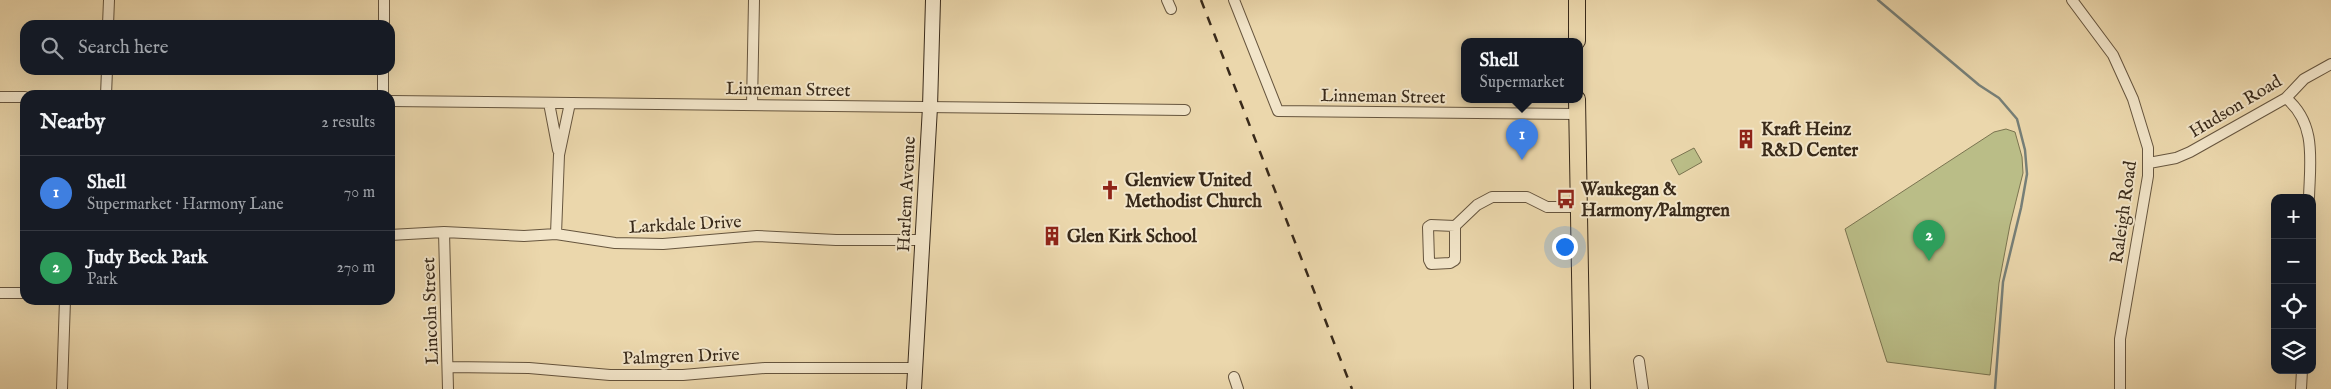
<!DOCTYPE html>
<meta charset="utf-8">
<style>
:root{--surface:#171b24;--page:#242831;--text:#f1f3f6;--muted:#9ea1a6;--line:#363941;--accent:#c59692}
body{margin:0;font-family:"IM FELL English",serif;background:var(--page);color:var(--text)}
.controls{position:absolute;right:15px;bottom:15px;display:grid;overflow:hidden;border-radius:10px;box-shadow:0 5px 20px #0002}
.controls button{width:45px;height:45px;display:grid;place-items:center;padding:0;border:0;border-bottom:1px solid var(--line);background:var(--surface);color:var(--text);font:25px sans-serif}
.you{position:absolute;left:1564px;top:246px;width:18px;height:18px;margin:-12px;border:4px solid #fff;border-radius:50%;background:#1a73e8;box-shadow:0 0 0 8px #1a73e833}
.badge{display:grid;place-items:center;width:32px;height:32px;border-radius:50%;background:var(--accent);color:#fff;font-size:16px;font-weight:700}
.pin{position:absolute;translate:-50% -41px;filter:drop-shadow(0 1px 2px #0008)}
.pin::after{content:'';position:absolute;top:26px;width:18px;height:15px;background:inherit;clip-path:polygon(0 0,100% 0,50% 100%)}
.popup{position:absolute;left:1461px;top:38px;width:122px;height:65px;box-sizing:border-box;display:grid;place-content:center;border-radius:10px;background:var(--surface);filter:drop-shadow(0 1px 4px #0005);font-size:16px;white-space:nowrap;color:var(--muted)}
.popup b{font-size:19px;color:var(--text)}
.popup::after{content:'';position:absolute;left:50%;top:100%;margin-left:-10px;border:10px solid transparent;border-top-color:var(--surface)}
.list{margin:0;padding:0;list-style:none}
h2{display:flex;justify-content:space-between;align-items:center;height:65px;margin:0;padding:0 20px;font-size:21px}
h2 small{font-size:16px;font-weight:400;color:var(--muted)}
.list li{display:grid;grid-template-columns:32px 1fr auto;gap:15px;align-items:center;box-sizing:border-box;height:75px;padding:0 20px;border-top:1px solid var(--line)}
.list b{display:block;font-size:19px;white-space:nowrap}
.list p{margin:0;font-size:16px;white-space:nowrap;color:var(--muted)}
.list em{font-size:16px;font-style:normal;color:var(--muted)}
.icon{flex:none;width:28px;height:28px;fill:none;stroke:currentColor;stroke-width:2;stroke-linecap:round;stroke-linejoin:round}
.map{position:relative;flex:none;width:2331px;height:389px;overflow:hidden}
.search{position:absolute;background:var(--surface);box-shadow:0 5px 20px #0002;left:20px;top:20px;width:375px;height:55px;display:flex;align-items:center;gap:12px;box-sizing:border-box;padding:0 18px;border-radius:15px;color:var(--muted);font-size:19px}
.panel{position:absolute;background:var(--surface);box-shadow:0 5px 20px #0002;left:20px;top:90px;width:375px;height:215px;border-radius:15px}
.map>svg:first-child{display:block}
</style>
<div class="map">
<svg width="2331" height="389" viewBox="0 0 2331 389">
<rect width="100%" height="100%" fill="#ebd7ac"/>
<filter id="stains"><feTurbulence type="fractalNoise" baseFrequency=".004" numOctaves="4"/><feColorMatrix values="0 0 0 0 .2 0 0 0 0 .09 0 0 0 0 .02 0 0 0 .5 -.17"/></filter>
<radialGradient id="worn" r=".72"><stop offset=".6" stop-color="#630" stop-opacity="0"/><stop offset="1" stop-color="#630" stop-opacity=".3"/></radialGradient>
<path fill="#babd87" stroke="#7a7450" d="M2006,129l9,3 7,25 1,16 -13,52 -11,58 -9,92 -103,-13 -42,-133 149,-97z
M1694,148l8,14 -23,13 -8,-15z"/>
<g fill="none" stroke-linecap="round" stroke-linejoin="round">
<path stroke="#767f78" stroke-width="2.5" d="M1878,0l101,85 20,13 18,21 8,31 2,24 -6,34 -18,74 -8,107"/>
<defs>
<path id="street" d="M1167,0l4,9
M1234,0l44,111 299,3
M2072,0l41,55 20,44 15,49v28l-28,163v50
M108,25l1,-25
M384,25v-25
M106,95l1,-25
M383,95v-25
M0,97h25
M2286,98c31,26 24,63 23,100
M390,101l795,9
M549,103l9,47
M752,105l2,-105
M2149,163l27,-5 14,-6 96,-54 18,-19 27,-15
M1455,226v34l-5,3 -19,1 -2,-4 -1,-33 3,-2 24,1 22,-21 15,-8h35l20,10h31
M444,232l4,157
M556,234l3,-79 11,-52
M390,235l54,-3 80,4 32,-2 59,9 48,1 94,-8 79,4h86
M0,293h25
M1639,361l4,28
M448,367l81,1 81,7h73l82,-7h150
M1234,377l4,12
M62,389l3,-89
M2301,389l1,-19"/>
<path id="secondary" d="M914,389l16,-282 3,-107"/>
<path id="primary" d="M1577,0v41
M1577,99l5,290"/>
</defs>
<use href="#street" stroke="#66553e" stroke-width="12"/>
<use href="#secondary" stroke="#392a1a" stroke-width="16"/>
<use href="#primary" stroke="#392a1a" stroke-width="18"/>
<use href="#street" stroke="#f2e5c9" stroke-width="10"/>
<use href="#secondary" stroke="#f2e5c9" stroke-width="14"/>
<use href="#primary" stroke="#ebd7ac" stroke-width="16"/>
<path stroke="#392a1a" stroke-width="2.5" stroke-dasharray="9 9" stroke-linecap="butt" d="M1201,0l151,389"/>
</g>
<defs>
<symbol id="building-bare" viewBox="-9 -9 18 18"><path d="M-4-6H4V6H1V3H-1V6H-4ZM-2.5-4.3h1.7v1.8h-1.7ZM.8-4.3h1.7v1.8H.8ZM-2.5-1h1.7V.8h-1.7ZM.8-1h1.7V.8H.8Z" fill="#8f2418" stroke="#f2e5c9" stroke-width="2.5" paint-order="stroke"/></symbol>
<symbol id="church-bare" viewBox="-9 -9 18 18"><path d="M-1.2-6h2.4v3.5h3.3v2.4h-3.3V6h-2.4V-.1h-3.3v-2.4h3.3Z" fill="#8f2418" stroke="#f2e5c9" stroke-width="2.5" paint-order="stroke"/></symbol>
<symbol id="bus-bare" viewBox="-9 -9 18 18"><path d="M-5-6H5V4H4V6H2V4H-2V6H-4V4H-5ZM-3.5-4V0h7V-4ZM-3.5 1.2v1.5H-2V1.2ZM2 1.2v1.5H3.5V1.2Z" fill="#8f2418" stroke="#f2e5c9" stroke-width="2.5" paint-order="stroke"/></symbol>
</defs>
<g fill-rule="evenodd">
<use href="#building-bare" x="1732" y="125" width="28" height="28"/>
<use href="#church-bare" x="1096" y="176" width="28" height="28"/>
<use href="#bus-bare" x="1552" y="185" width="28" height="28"/>
<use href="#building-bare" x="1038" y="222" width="28" height="28"/>
</g>
<g text-anchor="middle" stroke-width="4" stroke-linejoin="round" paint-order="stroke">
<g font-size="18" fill="#392a1a" stroke="#f2e5c9">
<text transform="translate(788 89) rotate(1)" y="6">Linneman Street</text>
<text transform="translate(1383 96) rotate(1)" y="6">Linneman Street</text>
<text transform="translate(2235 106) rotate(-31)" y="6">Hudson Road</text>
<text transform="translate(906 194) rotate(-87)" y="6">Harlem Avenue</text>
<text transform="translate(2123 212) rotate(-82)" y="6">Raleigh Road</text>
<text transform="translate(685 224) rotate(-3)" y="6">Larkdale Drive</text>
<text transform="translate(430 311) rotate(-92)" y="6">Lincoln Street</text>
<text transform="translate(681 356) rotate(-2)" y="6">Palmgren Drive</text>
</g>
<g font-size="18" font-weight="bold" fill="#392a1a" stroke="#f2e5c9" text-anchor="start">
<text x="1761" y="135">Kraft Heinz<tspan x="1761" dy="21">R&amp;D Center</tspan></text>
<text x="1125" y="186">Glenview United<tspan x="1125" dy="21">Methodist Church</tspan></text>
<text x="1581" y="195">Waukegan &amp;<tspan x="1581" dy="21">Harmony/Palmgren</tspan></text>
<text x="1067" y="242">Glen Kirk School</text>
</g>
</g>
<rect width="100%" height="100%" filter="url(#stains)"/>
<rect width="100%" height="100%" fill="url(#worn)"/>
</svg>
<div class="controls">
<button>+</button>
<button>−</button>
<button><svg class="icon" aria-label="locate" viewBox="0 0 24 24"><circle cx="12" cy="12" r="6"/><path d="M12 2v4M12 18v4M2 12h4M18 12h4"/></svg></button>
<button><svg class="icon" aria-label="layers" viewBox="0 0 24 24"><path d="M12 4l9 5-9 5-9-5zM3 14l9 5 9-5"/></svg></button>
</div>
<div class="you"></div>
<div class="pin badge" style="left:1522px;top:160px;background:#3f7fe0">1</div>
<div class="popup"><b>Shell</b>Supermarket</div>
<div class="pin badge" style="left:1929px;top:261px;background:#2e9e5b">2</div>
<div class="search"><svg class="icon" aria-label="search" viewBox="0 0 24 24"><circle cx="10" cy="10" r="6"/><path d="M15 15l6 6"/></svg>Search here</div>
<section class="panel">
<h2>Nearby<small>2 results</small></h2>
<ul class="list">
<li><span class="badge" style="background:#3f7fe0">1</span><div><b>Shell</b><p>Supermarket · Harmony Lane</p></div><em>70 m</em></li>
<li><span class="badge" style="background:#2e9e5b">2</span><div><b>Judy Beck Park</b><p>Park</p></div><em>270 m</em></li>
</ul>
</section>
</div>
